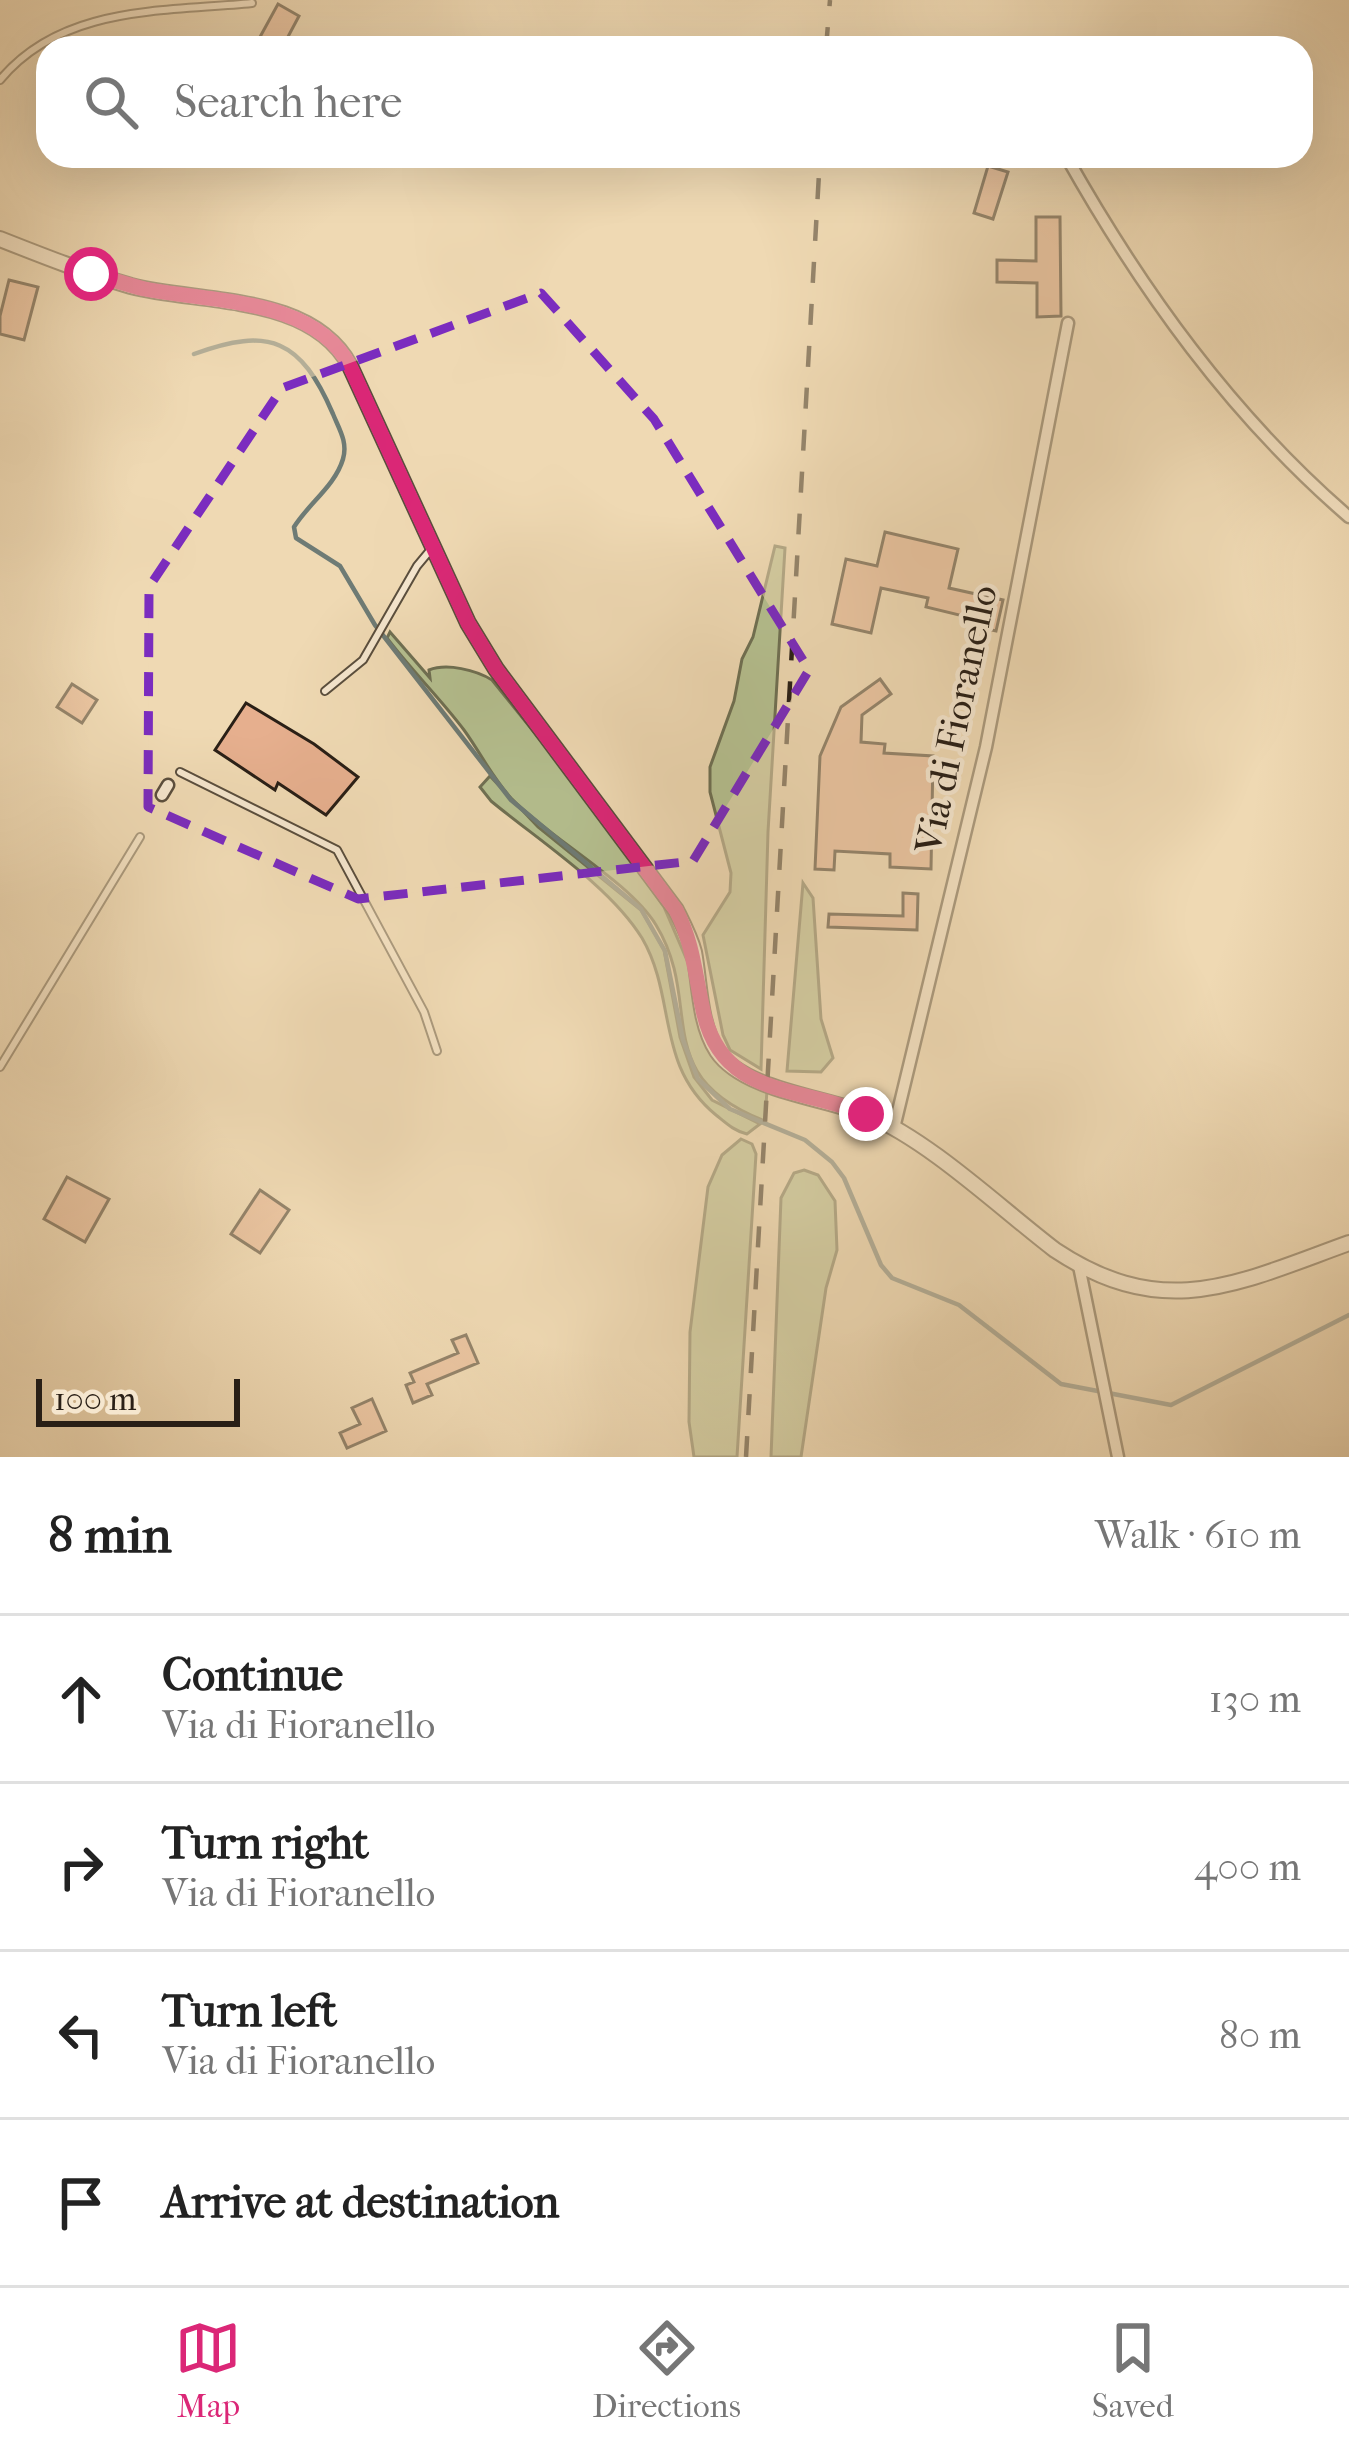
<!DOCTYPE html>
<meta charset="utf-8">
<style>
:root{--surface:#fff;--page:#f2f2f2;--text:#222;--muted:#767676;--line:#e0e0e0;--accent:#db2777}
body{margin:0;font-family:"IM FELL French Canon",serif;background:var(--page);color:var(--text)}
.scale{position:absolute;left:36px;bottom:30px;width:204px;box-sizing:border-box;padding-left:12px;border:6px solid #291f16;border-top:0;font-size:33px;line-height:42px;white-space:nowrap;color:#291f16;-webkit-text-stroke:9px #f5e6ce;paint-order:stroke}
.stop{position:absolute;width:36px;height:36px;margin:-27px;border:9px solid #db2777;border-radius:50%;background:#fff}
.stop.end{background:#db2777;border-color:#fff;box-shadow:0 3px 12px #0008}
.list{margin:0;padding:0;list-style:none}
h2{display:flex;justify-content:space-between;align-items:center;height:156px;margin:0;padding:0 48px;font-size:51px}
h2 small{font-size:39px;font-weight:400;color:var(--muted)}
.list li{display:grid;grid-template-columns:78px 1fr auto;gap:36px;align-items:center;box-sizing:border-box;height:168px;padding:0 48px;border-top:3px solid var(--line)}
.list b{display:block;font-size:45px;white-space:nowrap}
.list p{margin:0;font-size:39px;white-space:nowrap;color:var(--muted)}
.list em{font-size:39px;font-style:normal;color:var(--muted)}
.icon{flex:none;width:66px;height:66px;fill:none;stroke:currentColor;stroke-width:2;stroke-linecap:round;stroke-linejoin:round}
.map{position:relative;flex:none;width:1349px;height:1457px;overflow:hidden}
.search{position:absolute;background:var(--surface);box-shadow:0 12px 48px #0002;left:36px;right:36px;top:36px;height:132px;display:flex;align-items:center;gap:30px;box-sizing:border-box;padding:0 42px;border-radius:36px;color:var(--muted);font-size:45px}
.sheet{height:828px;background:var(--surface)}
nav{display:flex;justify-content:space-around;align-items:center;box-sizing:border-box;height:168px;border-top:3px solid var(--line);background:var(--surface);font-size:33px;color:var(--muted)}
nav a{display:grid;justify-items:center;gap:6px}
nav .on{color:var(--accent)}
.map>svg:first-child{display:block}
</style>
<div class="map">
<svg width="1349" height="1457" viewBox="0 0 1349 1457">
<rect width="100%" height="100%" fill="#efd9b3"/>
<filter id="stains"><feTurbulence type="fractalNoise" baseFrequency=".00167" numOctaves="4"/><feColorMatrix values="0 0 0 0 .2 0 0 0 0 .09 0 0 0 0 .02 0 0 0 .5 -.17"/></filter>
<radialGradient id="worn" r=".72"><stop offset=".6" stop-color="#630" stop-opacity="0"/><stop offset="1" stop-color="#630" stop-opacity=".3"/></radialGradient>
<path fill="#b5c090" stroke="#6f7053" stroke-width="3" d="M775,546l10,2 -17,284 -7,237 -31,-19 -7,-15 -20,-100 27,-43 1,-19 -21,-81v-25l24,-66 8,-42 11,-22z
M390,632l40,46 -1,-8c18,-7 47,0 63,10l91,113 81,114 25,58 13,68 65,57 -2,31c-118,-46 -60,-116 -109,-196 -27,-44 -107,-87 -145,-127 -19,-21 -31,-46 -47,-68 -24,-32 -53,-60 -77,-92z
M490,776l48,51 103,83 23,40 16,87 14,40 18,23 48,24 -13,10c-13,-3 -21,-11 -31,-19 -61,-50 -39,-117 -74,-177 -32,-52 -104,-98 -151,-137l-11,-14z
M803,883l10,15 8,121 12,39 -12,14 -34,-1z
M741,1139l11,5 4,10 -19,303h-43l-5,-35 1,-90 18,-145 14,-32z
M804,1170l14,5 17,26 2,49 -11,38 -25,169h-30l10,-259 13,-25z"/>
<g fill="none" stroke-linecap="round" stroke-linejoin="round">
<path stroke="#6e7b75" stroke-width="4.5" d="M194,354c76,-28 107,-14 139,60 6,15 15,28 10,45 -8,27 -34,44 -49,68l2,11 44,28 35,59 136,175 130,109 24,42 18,89 15,39 32,30 75,31 27,22 12,16 37,87 11,13 67,27 102,79 110,21 178,-90"/>
</g>
<path fill="#e6af8e" stroke="#291f16" stroke-width="3" d="M278,4l21,12 -17,32h-28z
M988,166l20,6 -15,47 -19,-6z
M1036,217h24l1,99 -24,1v-34l-40,-1v-22l39,1z
M9,280l29,7 -14,53 -24,-6v-18z
M885,532l73,17 -9,39 54,12 -7,31 -22,-5 2,-7 -50,-12 2,-9 -47,-10 -10,45 -39,-9 14,-65 31,7z
M880,679l11,15 -29,21 -1,27 24,2 -1,9 49,3 -2,113 -41,-2v-13l-55,-3 -1,19 -19,-1 5,-113 21,-49z
M72,684l25,16 -15,23 -25,-16z
M246,703l68,41 44,33 -32,38 -48,-32 -3,7 -60,-40z
M903,893l15,1 -1,36 -89,-3 1,-13 74,2z
M67,1177l42,22 -24,43 -41,-23z
M260,1190l29,20 -29,43 -29,-19z
M466,1335l12,28 -51,21 5,11 -19,8 -7,-18 8,-3 -4,-9 48,-20 -6,-13z
M372,1399l14,32 -39,17 -7,-15 20,-9 -8,-16z"/>
<g fill="none" stroke-linecap="round" stroke-linejoin="round">
<defs>
<path id="service" d="M0,80c62,-75 163,-68 252,-77
M325,691l38,-31 54,-94 15,-18
M180,772l157,78 87,162 13,39
M0,1067l140,-230"/>
<path id="minor" d="M1066,156c76,135 165,259 283,361
M162,795l6,-10
M894,1128l92,-381 82,-424
M1079,1266l39,191"/>
<path id="tertiary" d="M0,239c43,17 86,34 131,47 69,18 180,7 219,80l118,257 28,46 180,241c7,14 14,27 18,42 6,32 5,71 23,99 27,40 108,46 151,64 62,26 132,93 187,135 110,73 183,33 294,-7"/>
</defs>
<use href="#service" stroke="#5a4e3d" stroke-width="10"/>
<use href="#minor" stroke="#5a4e3d" stroke-width="15"/>
<use href="#tertiary" stroke="#5a4e3d" stroke-width="18"/>
<use href="#service" stroke="#f5e6ce" stroke-width="6"/>
<use href="#minor" stroke="#f5e6ce" stroke-width="10"/>
<use href="#tertiary" stroke="#f5e6ce" stroke-width="14"/>
<path stroke="#291f16" stroke-width="4.5" stroke-dasharray="21 21" stroke-linecap="butt" d="M826,48l4,-48
M746,1457l74,-1301"/>
</g>
<g fill="none" stroke-linecap="round" stroke-linejoin="round">
<path stroke="#db2777" stroke-width="15" d="M91,274c18,4 36,11 54,15 66,13 169,9 205,77l118,257 28,46 180,241c17,33 19,64 27,100 18,87 94,76 163,104"/>
</g>
<path d="M0 0H1349V1457H0ZM541,293l113,126 155,251 -116,191 -335,38 -210,-92 1,-220 133,-199z" fill="#efd9b3" fill-opacity=".55" fill-rule="evenodd"/>
<path fill="none" stroke="#7b2cbf" stroke-width="9" stroke-dasharray="24 15" stroke-linejoin="round" d="M541,293l113,126 155,251 -116,191 -335,38 -210,-92 1,-220 133,-199z"/>
<g text-anchor="middle" stroke-width="9" stroke-linejoin="round" paint-order="stroke">
<g font-size="39" fill="#291f16" stroke="#f5e6ce">
<text transform="translate(955 719) rotate(-78)" y="14">Via di Fioranello</text>
</g>
</g>
<rect width="100%" height="100%" filter="url(#stains)"/>
<rect width="100%" height="100%" fill="url(#worn)"/>
</svg>
<div class="scale">100 m</div>
<div class="stop" style="left:91px;top:274px"></div>
<div class="stop end" style="left:866px;top:1114px"></div>
<div class="search"><svg class="icon" aria-label="search" viewBox="0 0 24 24"><circle cx="10" cy="10" r="6"/><path d="M15 15l6 6"/></svg>Search here</div>
</div>
<section class="sheet">
<h2>8 min<small>Walk · 610 m</small></h2>
<ul class="list">
<li><svg class="icon" aria-label="ahead" viewBox="0 0 24 24"><path d="M12 20V5M6 11l6-6 6 6"/></svg><div><b>Continue</b><p>Via di Fioranello</p></div><em>130 m</em></li>
<li><svg class="icon" aria-label="right" viewBox="0 0 24 24"><path d="M7 20v-9h11M14 6l5 5-5 5"/></svg><div><b>Turn right</b><p>Via di Fioranello</p></div><em>400 m</em></li>
<li><svg class="icon" aria-label="left" viewBox="0 0 24 24"><path d="M17 20v-9H6M10 6l-5 5 5 5"/></svg><div><b>Turn left</b><p>Via di Fioranello</p></div><em>80 m</em></li>
<li><svg class="icon" aria-label="arrive" viewBox="0 0 24 24"><path d="M6 21V4h12l-3 4 3 4H6"/></svg><div><b>Arrive at destination</b></div></li>
</ul>
</section>
<nav>
<a class="on"><svg class="icon" aria-label="map" viewBox="0 0 24 24"><path d="M3 6l6-2 6 2 6-2v14l-6 2-6-2-6 2zM9 4v14M15 6v14"/></svg>Map</a>
<a><svg class="icon" aria-label="directions" viewBox="0 0 24 24"><path d="M12 3l9 9-9 9-9-9zM9 14v-3h6M13 9l2 2-2 2"/></svg>Directions</a>
<a><svg class="icon" aria-label="saved" viewBox="0 0 24 24"><path d="M7 4h10v16l-5-4-5 4z"/></svg>Saved</a>
</nav>
